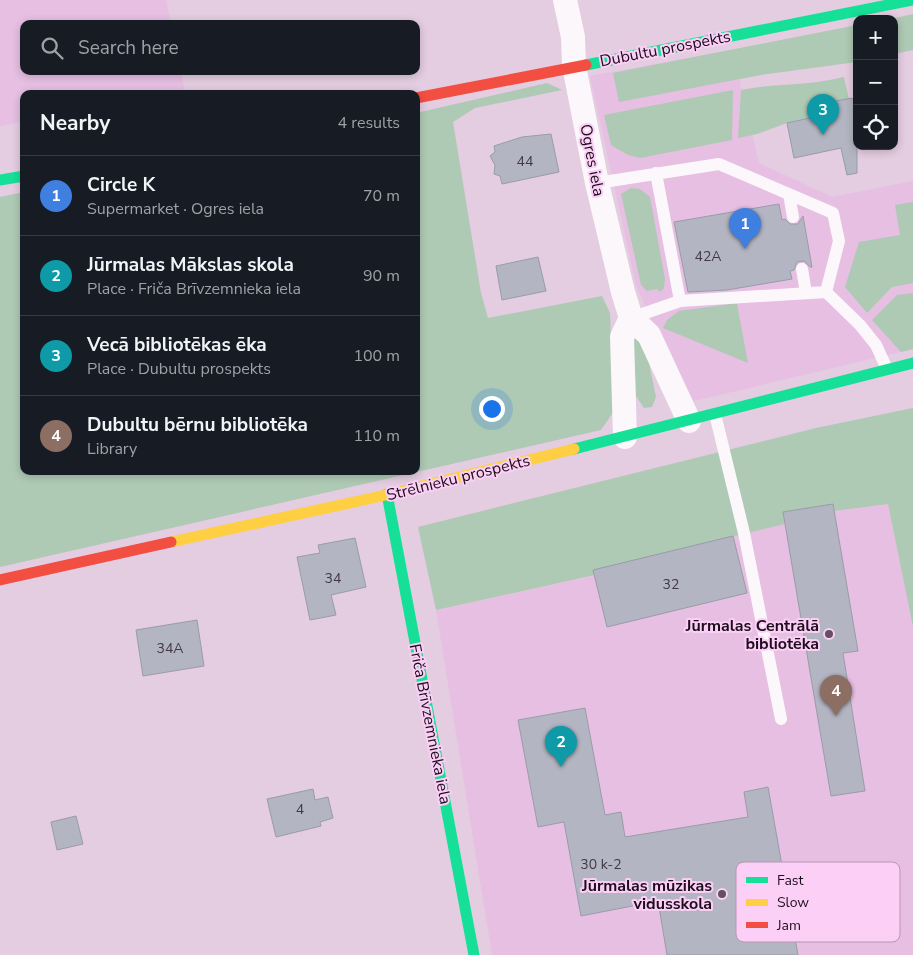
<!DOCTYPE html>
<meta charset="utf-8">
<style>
:root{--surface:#171b24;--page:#242831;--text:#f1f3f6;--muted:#9ea1a6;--line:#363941;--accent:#1a73e8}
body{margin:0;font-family:"Nunito Sans",sans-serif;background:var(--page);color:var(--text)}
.controls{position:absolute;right:15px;top:15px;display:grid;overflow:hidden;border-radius:10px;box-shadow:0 2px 8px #0003}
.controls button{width:45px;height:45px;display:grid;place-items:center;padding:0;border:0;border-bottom:1px solid var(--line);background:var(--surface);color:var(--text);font:25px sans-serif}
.you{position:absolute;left:491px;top:408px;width:18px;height:18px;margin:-12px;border:4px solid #fff;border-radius:50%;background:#1a73e8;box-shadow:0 0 0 8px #1a73e833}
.badge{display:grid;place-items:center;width:32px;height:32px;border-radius:50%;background:var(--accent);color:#fff;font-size:16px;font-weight:700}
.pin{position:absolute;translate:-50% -41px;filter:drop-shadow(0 1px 2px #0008)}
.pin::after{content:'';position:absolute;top:26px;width:18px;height:15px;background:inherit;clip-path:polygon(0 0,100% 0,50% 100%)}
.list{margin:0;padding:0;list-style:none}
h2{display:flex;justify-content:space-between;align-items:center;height:65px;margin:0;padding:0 20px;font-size:21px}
h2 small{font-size:16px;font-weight:400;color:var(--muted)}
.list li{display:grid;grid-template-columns:32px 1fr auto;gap:15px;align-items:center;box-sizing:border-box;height:80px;padding:0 20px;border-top:1px solid var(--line)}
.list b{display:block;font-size:19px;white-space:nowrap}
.list p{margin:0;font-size:16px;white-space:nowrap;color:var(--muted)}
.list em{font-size:16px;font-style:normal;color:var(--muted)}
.icon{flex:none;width:28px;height:28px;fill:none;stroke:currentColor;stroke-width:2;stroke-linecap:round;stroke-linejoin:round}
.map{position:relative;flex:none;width:913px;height:955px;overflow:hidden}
.search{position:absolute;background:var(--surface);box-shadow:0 2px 8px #0003;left:20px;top:20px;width:400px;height:55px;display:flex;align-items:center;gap:12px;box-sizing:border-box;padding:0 18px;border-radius:10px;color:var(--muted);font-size:19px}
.panel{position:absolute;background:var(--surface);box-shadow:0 2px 8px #0003;left:20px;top:90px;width:400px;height:385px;border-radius:10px}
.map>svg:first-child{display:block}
</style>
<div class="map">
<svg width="913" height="955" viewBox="0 0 913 955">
<rect width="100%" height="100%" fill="#e4cce1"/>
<path fill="#e6bfe2" d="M0,0h166l5,24h-147v47h157l4,20 -14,3h-147v28l-24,4z
M736,49l5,41 18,73 73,34 81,-16v168l-219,52 -11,-8 -47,-108 -46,-209z
M833,504l2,7 53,-7 25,123v328h-421l-56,-345 158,-34 -1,-6 192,-46 -2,-12z"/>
<path fill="#aec9b4" d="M913,14v36l-19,4v-35h-3z
M857,25v37l-96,13 -142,27 -6,-29z
M844,77l5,22 -16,14 -46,10 -30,11 -19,4 3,-48c34,-7 69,-4 103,-13z
M547,83l15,7 -87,18 -22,14 28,171 7,25 114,-22 8,17 4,98 -13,19 -601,137v-370l24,-5v279h392v-358z
M733,90l-1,50 -92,18 -12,-3 -17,-10 -7,-30z
M631,188l9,1 10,8 15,82 -1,9 -4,4 -3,-3 -10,2 -6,-6 -20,-91z
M913,202v81l-21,4 -25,26 -22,-26 14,-45 41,-7 -5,-30z
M913,293v56l-12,3 -29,-32 25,-25z
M731,304h6l11,59 -85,-35 4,-8 12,-9z
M633,333l11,6 12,58 -4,10 -8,1 -8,-12z
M913,408v219l-25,-123 -54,7 -1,-7 -50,8 2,12 -191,46 1,5 -159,35 -18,-83 398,-99z"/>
<path fill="#b3b5c2" stroke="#999ca8" d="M852,98l5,10v65l-10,2 -6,-27 -47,10 -7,-35 46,-10 -2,-11z
M551,134l8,38 -57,12 -2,-8 -6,-2 1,-9 -5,-9 5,-4 -1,-6 28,-9z
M779,204l3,16 3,-1 5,5h8l5,-8 9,51h-2l-6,-6 -7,1 -3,8 -4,1 2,8 -65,11 -39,2 -14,-70z
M538,257l8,34 -44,9 -6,-34z
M833,504l25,147 -15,2 22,138 -34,5 -48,-284z
M733,536l14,57 -140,34 -14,-57z
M355,538l11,49 -35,8 5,20 -26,5 -13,-63 23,-4 -2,-8z
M197,620l7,46 -61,10 -7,-46z
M585,708l20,107 16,-3 4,25 123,-20 -4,-25 24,-5 30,168h-131l-9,-54 -77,15 -17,-94 -26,5 -20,-107z
M313,789l2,11 13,-3 5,21 -13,4 1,4 -45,11 -9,-38z
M76,816l7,28 -26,6 -6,-28z"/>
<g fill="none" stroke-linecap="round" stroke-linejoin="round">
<path stroke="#fbf7fa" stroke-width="12" d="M656,173l24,128
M597,183l122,-19 114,49 6,28 -13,51
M789,194l4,23
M802,269l4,24
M631,318l49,-17 146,-9 34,33 16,20 11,24
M715,414l29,119 37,186"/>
<path stroke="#fbf7fa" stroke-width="24" d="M565,0l8,37 1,29 23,117 26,109 8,26 18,17 40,86
M625,437l-3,-100 9,-19"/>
<path stroke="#16e098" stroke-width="11" d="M586,65l327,-65
M0,180l24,-4
M574,449l339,-86
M387,494l87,461"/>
<path stroke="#ffcf43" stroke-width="11" d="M171,542l206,-45 197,-48"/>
<path stroke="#f24e42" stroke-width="11" d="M416,98l170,-33
M0,580l171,-38"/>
</g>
<g fill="#635060" stroke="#fbcff6" stroke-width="2">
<circle cx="829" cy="634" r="5"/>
<circle cx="722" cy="894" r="5"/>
</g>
<g text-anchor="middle" stroke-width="4" stroke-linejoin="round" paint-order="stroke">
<g font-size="14" fill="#423845">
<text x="525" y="166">44</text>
<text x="708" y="261">42A</text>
<text x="333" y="583">34</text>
<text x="671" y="589">32</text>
<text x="170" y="653">34A</text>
<text x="300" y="814">4</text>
<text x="601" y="869">30 k-2</text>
</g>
<g font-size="16" fill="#1d0e1b" stroke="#fbcff6">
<text transform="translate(665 48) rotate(-11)" y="6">Dubultu prospekts</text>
<text transform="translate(593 160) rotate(79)" y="6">Ogres iela</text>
<text transform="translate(458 477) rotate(-14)" y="6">Strēlnieku prospekts</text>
<text transform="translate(431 724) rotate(79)" y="6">Friča Brīvzemnieka iela</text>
</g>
<g font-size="16" font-weight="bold" fill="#1d0e1b" stroke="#fbcff6" text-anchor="end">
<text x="819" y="631">Jūrmalas Centrālā<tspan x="819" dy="18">bibliotēka</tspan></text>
<text x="712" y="891">Jūrmalas mūzikas<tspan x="712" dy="18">vidusskola</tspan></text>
</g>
</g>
<rect x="736" y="862" width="164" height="80" rx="8" fill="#fbcff6" stroke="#b895b4" stroke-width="1"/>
<rect x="746" y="877" width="22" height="6" fill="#16e098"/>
<rect x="746" y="899" width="22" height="7" fill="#ffcf43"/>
<rect x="746" y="922" width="22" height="6" fill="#f24e42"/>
<g font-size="14" fill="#1d0e1b">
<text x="777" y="885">Fast</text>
<text x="777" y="907">Slow</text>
<text x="777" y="930">Jam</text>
</g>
</svg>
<div class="controls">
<button>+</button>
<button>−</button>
<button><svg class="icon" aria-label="locate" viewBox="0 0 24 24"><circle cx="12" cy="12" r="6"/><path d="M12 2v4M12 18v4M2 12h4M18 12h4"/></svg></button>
</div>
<div class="you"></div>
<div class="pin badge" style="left:745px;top:249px;background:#3f7fe0">1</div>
<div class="pin badge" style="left:561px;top:767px;background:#0f9aa8">2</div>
<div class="pin badge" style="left:823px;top:135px;background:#0f9aa8">3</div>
<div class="pin badge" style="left:836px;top:716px;background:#8d6e63">4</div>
<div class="search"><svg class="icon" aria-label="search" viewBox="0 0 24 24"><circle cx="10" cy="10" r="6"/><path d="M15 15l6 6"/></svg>Search here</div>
<section class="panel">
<h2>Nearby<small>4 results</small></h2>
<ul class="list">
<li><span class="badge" style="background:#3f7fe0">1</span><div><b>Circle K</b><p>Supermarket · Ogres iela</p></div><em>70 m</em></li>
<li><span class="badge" style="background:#0f9aa8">2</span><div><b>Jūrmalas Mākslas skola</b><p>Place · Friča Brīvzemnieka iela</p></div><em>90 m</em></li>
<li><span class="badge" style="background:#0f9aa8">3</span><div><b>Vecā bibliotēkas ēka</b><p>Place · Dubultu prospekts</p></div><em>100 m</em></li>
<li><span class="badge" style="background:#8d6e63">4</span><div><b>Dubultu bērnu bibliotēka</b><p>Library</p></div><em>110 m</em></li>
</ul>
</section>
</div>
